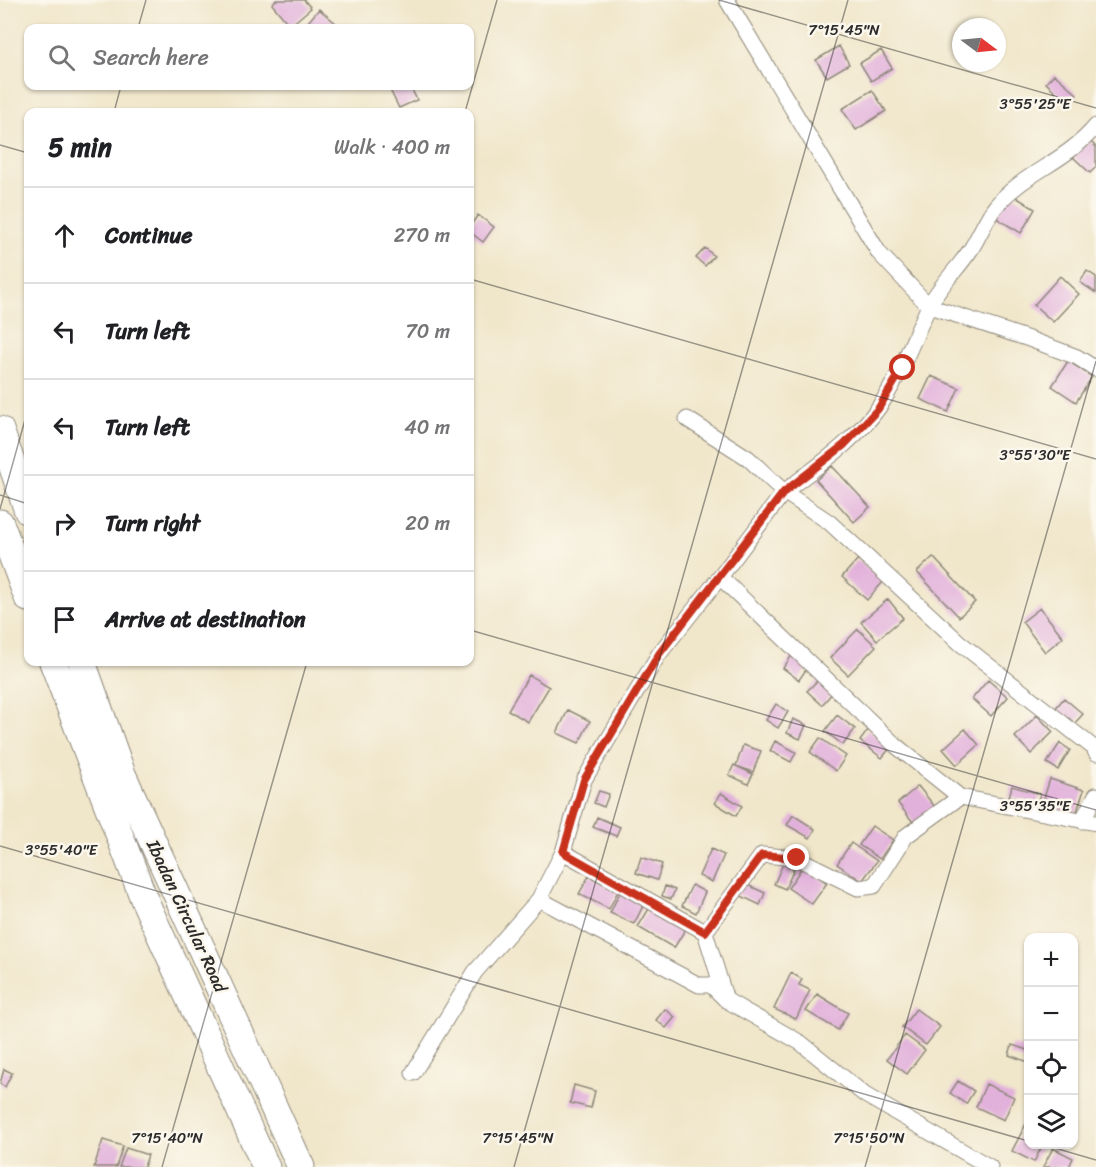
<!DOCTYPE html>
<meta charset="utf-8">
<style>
:root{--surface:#fff;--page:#f6f6f6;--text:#202124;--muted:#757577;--line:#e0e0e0}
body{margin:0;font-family:Sriracha,sans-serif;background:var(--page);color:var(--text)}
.controls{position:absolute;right:18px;bottom:18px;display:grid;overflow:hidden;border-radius:12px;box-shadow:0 2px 4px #0004}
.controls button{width:54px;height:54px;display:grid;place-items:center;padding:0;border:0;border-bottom:2px solid var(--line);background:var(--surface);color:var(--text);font:30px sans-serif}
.compass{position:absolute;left:952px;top:18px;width:54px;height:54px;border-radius:50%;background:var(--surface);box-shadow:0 2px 4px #0004;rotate:106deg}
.stop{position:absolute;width:18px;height:18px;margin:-14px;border:4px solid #c8321e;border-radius:50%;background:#fff}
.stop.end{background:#c8321e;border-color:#fff;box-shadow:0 2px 6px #0008}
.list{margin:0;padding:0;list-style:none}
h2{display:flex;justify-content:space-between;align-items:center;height:78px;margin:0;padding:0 24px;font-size:26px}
h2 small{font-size:20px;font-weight:400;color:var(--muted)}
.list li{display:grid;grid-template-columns:39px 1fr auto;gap:18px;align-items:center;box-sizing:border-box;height:96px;padding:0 24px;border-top:2px solid var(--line)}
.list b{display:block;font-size:22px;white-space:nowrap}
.list em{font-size:20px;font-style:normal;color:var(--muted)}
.icon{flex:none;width:33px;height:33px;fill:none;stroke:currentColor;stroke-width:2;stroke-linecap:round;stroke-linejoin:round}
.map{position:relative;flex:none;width:1096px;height:1167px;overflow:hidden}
.search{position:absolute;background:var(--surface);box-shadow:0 2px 4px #0004;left:24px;top:24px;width:450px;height:66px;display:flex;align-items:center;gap:15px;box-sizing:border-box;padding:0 21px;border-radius:12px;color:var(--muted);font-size:22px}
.panel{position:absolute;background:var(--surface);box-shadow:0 2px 4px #0004;left:24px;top:108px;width:450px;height:558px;border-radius:12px}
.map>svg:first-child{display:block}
</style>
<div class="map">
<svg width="1096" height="1167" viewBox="0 0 1096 1167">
<rect width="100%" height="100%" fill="#fbf7ec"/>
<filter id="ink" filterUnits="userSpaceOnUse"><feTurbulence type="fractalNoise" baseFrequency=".0167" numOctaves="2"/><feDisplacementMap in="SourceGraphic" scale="12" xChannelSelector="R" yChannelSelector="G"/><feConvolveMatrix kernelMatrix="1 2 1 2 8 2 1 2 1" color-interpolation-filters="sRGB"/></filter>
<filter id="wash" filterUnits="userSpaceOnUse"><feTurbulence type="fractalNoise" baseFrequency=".008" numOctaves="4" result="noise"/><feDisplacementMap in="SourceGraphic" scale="24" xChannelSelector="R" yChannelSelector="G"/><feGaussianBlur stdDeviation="1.35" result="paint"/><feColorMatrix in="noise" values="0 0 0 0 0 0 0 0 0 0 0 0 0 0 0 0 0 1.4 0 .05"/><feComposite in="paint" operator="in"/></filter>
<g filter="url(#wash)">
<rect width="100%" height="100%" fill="#f0e6ca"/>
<g id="blocks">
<path fill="#e2b1db" d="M276,0h28l7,8 -21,18 -18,-22z
M319,9l19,16 -2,3h-33z
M839,46l10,18 -22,13 -11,-17z
M881,50l11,18 -21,13 -11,-18z
M1054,74l23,20 -9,9 -22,-20z
M395,86h15l7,14 -18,8 -10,-20z
M872,90l14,21 -30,19 -14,-21z
M1089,140l7,7v20l-6,6 -17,-16z
M1011,194l24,15 -14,24 -25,-15z
M478,215l16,12 -11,15 -13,-10v-6z
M705,248l9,8 -9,10 -9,-8z
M1087,271l9,6v16l-16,-11z
M1060,276l19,18 -26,28 -19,-17z
M1068,361l24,16 -16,25 -24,-16z
M931,376l28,12 -11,24 -28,-13z
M832,466l38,41 -16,15 -38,-42z
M933,557l42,45 -16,15 -42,-45z
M858,559l25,23 -16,18 -25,-23z
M888,599l15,19 -26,22 -16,-18z
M1040,608l23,29 -18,15 -23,-30z
M858,629l18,17 -28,29 -18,-17z
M793,654l16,11 -10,15 -16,-12z
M529,675l20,12 -21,35 -20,-12z
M819,679l14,13 -11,13 -15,-14z
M988,680l20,17 -17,19 -19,-17z
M1064,698l19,16 -9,10 -19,-15z
M776,704l12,8 -10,16 -12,-8z
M568,710l22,11 -11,22 -22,-10z
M837,715l18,14 -12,16 -18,-14z
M1037,715l16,17 -22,22 -16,-17z
M793,719l13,6 -6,14 -13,-6z
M965,729l14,16 -22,20 -14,-16z
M868,730l22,18 -8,10 -22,-17z
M820,738l26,18 -10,15 -26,-19z
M775,741l21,11 -5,10 -21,-11z
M1060,743l10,7 -12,20 -11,-7z
M743,745l18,6 -8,21 -17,-6z
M734,765l19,9 -5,10 -19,-9z
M1050,779l34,11 -8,24 -34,-10z
M918,786l18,22 -20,18 -18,-23z
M1012,786l28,8 -3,10 -28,-7z
M599,791l10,3 -5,13 -10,-4z
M721,793l21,13 -6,10 -21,-13z
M793,815l22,14 -5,9 -23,-13z
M597,817l23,10 -4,9 -23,-9z
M872,826l21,14 -13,19 -21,-14z
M851,843l26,18 -15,20 -25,-17z
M711,849l13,6 -12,27 -13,-6z
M641,857l21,7 -5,16 -21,-7z
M783,864l11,5 -9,20 -11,-5z
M803,866l24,17 -15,21 -24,-16z
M589,876l29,15 -9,18 -30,-15z
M743,883l22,10 -5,12 -23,-11z
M692,885l13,7 -9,21 -14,-7z
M665,886l10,4 -4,9 -9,-3z
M620,892l24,12 -10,20 -24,-11z
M650,907l36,21 -12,20 -36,-21z
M791,973l11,6 -3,6 11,5 -14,29 -22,-10z
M817,994l31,19 -10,17 -32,-19z
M665,1009l10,8 -9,11 -10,-8z
M916,1009l24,18 -14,18 -24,-18z
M905,1035l20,15 -18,24 -20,-15z
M1012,1045l16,5v12l-19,-7z
M4,1069l8,4 -7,14 -5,-3z
M958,1081l16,10 -8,13 -16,-11z
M986,1084l28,13 -10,23 -28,-13z
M574,1085l21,6 -4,17 -21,-5z
M1028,1120v24h15l-9,18 -22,-11z
M103,1140l20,6 -7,21h-22z
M126,1148l22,7 -4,12h-25z
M1053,1148l20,10 -4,9h-26z"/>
</g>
</g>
<g filter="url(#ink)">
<use href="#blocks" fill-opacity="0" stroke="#8e887a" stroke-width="1.5"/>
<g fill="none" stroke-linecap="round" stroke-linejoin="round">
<defs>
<path id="street" d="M727,0l152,253 50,53 100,33 48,18 19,12
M687,419l61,39 36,34c33,-26 71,-51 95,-85 21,-31 33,-65 49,-99 10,-21 30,-39 43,-59 9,-14 15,-31 25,-43 27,-33 70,-44 100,-80
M720,577l64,-85 45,30 131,121 134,105 2,5
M1082,821l14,-26
M563,852l142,80 21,68 75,43 64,52 125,72
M539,899l160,86h12l14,14
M705,932l57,-77 35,3 61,30 16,-2 32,-50 54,-39
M413,1073l62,-101 64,-73 24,-47 21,-72 75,-126 61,-77 175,168 65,52 136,26"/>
<path id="highway" d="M0,430l28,81
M0,523l28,75
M53,662l91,237 122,268
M82,662l40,112 179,393"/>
</defs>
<use href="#street" stroke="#8e887a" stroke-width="17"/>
<use href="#highway" stroke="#8e887a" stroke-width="29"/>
<use href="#street" stroke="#fff" stroke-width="15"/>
<use href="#highway" stroke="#fff" stroke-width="27"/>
</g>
</g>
<g fill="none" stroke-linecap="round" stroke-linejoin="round" filter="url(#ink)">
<path stroke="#c8321e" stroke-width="8" d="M797,858l-35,-3 -57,77 -142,-80 21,-72 75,-126 125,-162 60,-47 34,-36 25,-41"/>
</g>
<path fill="none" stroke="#2b2b2b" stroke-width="1.5" stroke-opacity="0.45" d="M719,0l377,108M138,28l8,-28M114,112l7,-26M465,112l32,-112M0,145l28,8M470,279l626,180M0,495l28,9M0,509l28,-100M470,630l626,180M0,846l1028,295M1041,1144l55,16M162,1167l145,-505M514,1167l334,-1167M865,1167l231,-806"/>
<g text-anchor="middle" stroke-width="5" stroke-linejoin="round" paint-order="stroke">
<g font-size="18" fill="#2b2b2b" stroke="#fbf7ec">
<text transform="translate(187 916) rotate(65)" y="6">Ibadan Circular Road</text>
</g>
</g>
<g font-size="15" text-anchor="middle" fill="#2b2b2b" stroke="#fbf7ec" stroke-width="5" stroke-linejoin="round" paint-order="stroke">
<text x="844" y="35">7°15'45"N</text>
<text x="1035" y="109">3°55'25"E</text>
<text x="1035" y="460">3°55'30"E</text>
<text x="1035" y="811">3°55'35"E</text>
<text x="61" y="855">3°55'40"E</text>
<text x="167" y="1143">7°15'40"N</text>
<text x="518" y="1143">7°15'45"N</text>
<text x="869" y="1143">7°15'50"N</text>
</g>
</svg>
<div class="controls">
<button>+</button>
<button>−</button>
<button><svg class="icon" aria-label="locate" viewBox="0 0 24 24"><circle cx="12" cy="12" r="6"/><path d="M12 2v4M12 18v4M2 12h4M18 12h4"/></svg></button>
<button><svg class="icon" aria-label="layers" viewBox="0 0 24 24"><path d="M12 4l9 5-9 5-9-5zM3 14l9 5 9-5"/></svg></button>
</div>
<svg class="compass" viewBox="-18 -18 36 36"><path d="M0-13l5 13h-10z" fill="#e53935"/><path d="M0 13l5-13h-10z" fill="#757577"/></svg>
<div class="stop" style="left:903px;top:368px"></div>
<div class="stop end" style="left:797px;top:858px"></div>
<div class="search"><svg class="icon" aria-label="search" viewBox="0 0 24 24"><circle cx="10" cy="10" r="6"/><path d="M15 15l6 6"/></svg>Search here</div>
<section class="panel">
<h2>5 min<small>Walk · 400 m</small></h2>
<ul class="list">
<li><svg class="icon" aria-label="ahead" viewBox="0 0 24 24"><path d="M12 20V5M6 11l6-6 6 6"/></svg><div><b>Continue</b></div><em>270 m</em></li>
<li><svg class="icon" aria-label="left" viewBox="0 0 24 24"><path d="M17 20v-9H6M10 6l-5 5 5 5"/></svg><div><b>Turn left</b></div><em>70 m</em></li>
<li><svg class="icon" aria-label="left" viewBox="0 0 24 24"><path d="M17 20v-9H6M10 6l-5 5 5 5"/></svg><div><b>Turn left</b></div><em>40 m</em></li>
<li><svg class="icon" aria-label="right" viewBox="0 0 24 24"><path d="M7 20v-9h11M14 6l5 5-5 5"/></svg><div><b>Turn right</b></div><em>20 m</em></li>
<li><svg class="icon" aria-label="arrive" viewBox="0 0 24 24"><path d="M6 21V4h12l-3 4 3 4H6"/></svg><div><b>Arrive at destination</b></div></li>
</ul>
</section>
</div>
